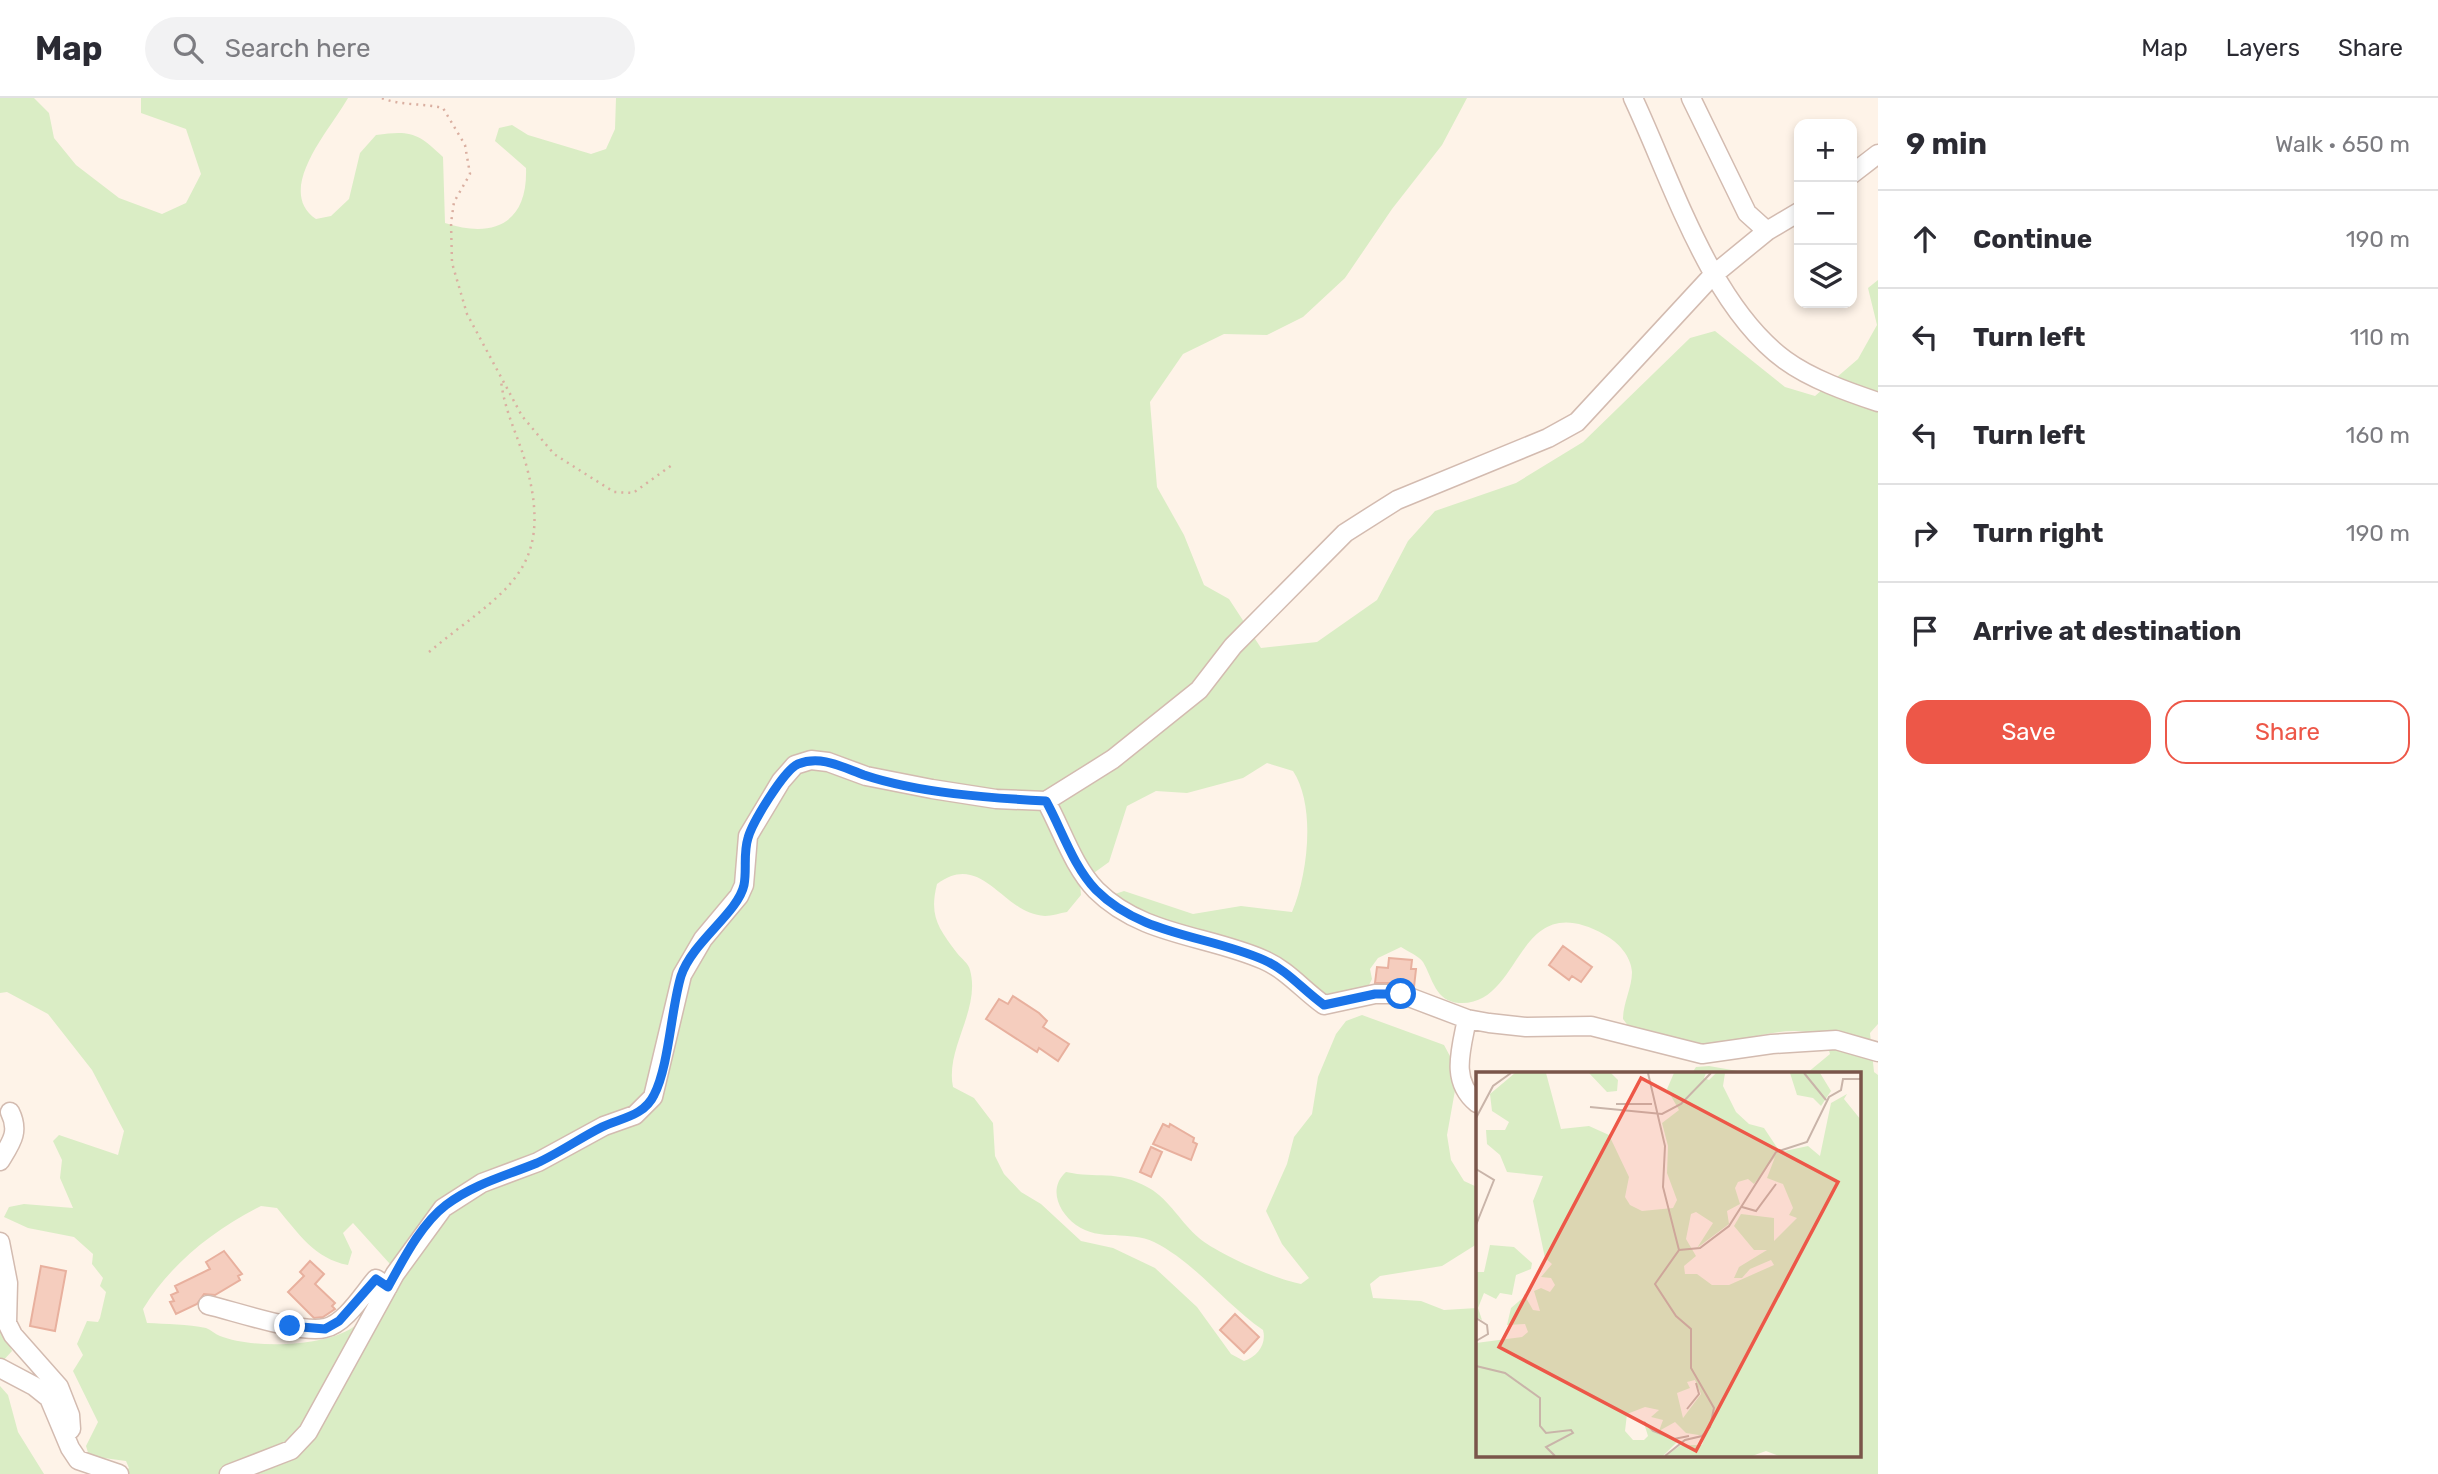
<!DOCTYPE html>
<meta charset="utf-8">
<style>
:root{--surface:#fff;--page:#f2f2f3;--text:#2b2b33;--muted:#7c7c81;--line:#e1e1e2;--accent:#ed5748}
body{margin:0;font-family:Rubik,sans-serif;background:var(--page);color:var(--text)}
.controls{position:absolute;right:21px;top:21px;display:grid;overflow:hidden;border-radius:14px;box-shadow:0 4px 10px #0003}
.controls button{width:63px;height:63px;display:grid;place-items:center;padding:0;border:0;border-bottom:2px solid var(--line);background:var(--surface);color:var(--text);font:35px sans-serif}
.stop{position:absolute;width:21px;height:21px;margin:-16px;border:5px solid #1a73e8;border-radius:50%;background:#fff}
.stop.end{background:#1a73e8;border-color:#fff;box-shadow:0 2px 7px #0008}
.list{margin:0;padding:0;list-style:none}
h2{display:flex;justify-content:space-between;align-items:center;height:91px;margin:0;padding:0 28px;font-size:30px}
h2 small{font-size:23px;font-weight:400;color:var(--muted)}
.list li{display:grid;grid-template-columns:46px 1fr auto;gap:21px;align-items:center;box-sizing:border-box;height:98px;padding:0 28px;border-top:2px solid var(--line)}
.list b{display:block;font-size:26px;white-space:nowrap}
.list em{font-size:23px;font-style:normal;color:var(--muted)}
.actions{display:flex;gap:14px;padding:21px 28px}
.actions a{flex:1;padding:16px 0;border:2px solid var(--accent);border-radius:21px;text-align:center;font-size:24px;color:var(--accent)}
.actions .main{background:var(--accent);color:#fff}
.icon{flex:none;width:38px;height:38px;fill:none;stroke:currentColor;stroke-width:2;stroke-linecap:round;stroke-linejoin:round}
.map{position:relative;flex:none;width:1878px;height:1376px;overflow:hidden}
header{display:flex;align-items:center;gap:42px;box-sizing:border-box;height:98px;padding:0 35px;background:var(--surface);border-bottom:2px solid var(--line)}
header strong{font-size:33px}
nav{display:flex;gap:38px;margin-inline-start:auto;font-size:24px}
.search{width:490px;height:63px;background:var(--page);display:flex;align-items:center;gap:18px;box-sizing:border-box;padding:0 24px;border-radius:38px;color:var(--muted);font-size:26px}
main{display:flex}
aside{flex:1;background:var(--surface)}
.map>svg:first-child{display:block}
</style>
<header>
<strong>Map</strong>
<div class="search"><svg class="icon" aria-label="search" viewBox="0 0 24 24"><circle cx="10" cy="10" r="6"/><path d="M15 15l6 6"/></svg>Search here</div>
<nav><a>Map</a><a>Layers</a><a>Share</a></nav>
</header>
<main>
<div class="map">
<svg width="1878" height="1376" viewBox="0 0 1878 1376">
<rect width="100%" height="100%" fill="#fef3e8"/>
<path fill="#daedc5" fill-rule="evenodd" d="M0,0h34l15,15 5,25 22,27 43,33 43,16 24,-11 15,-29 -15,-45 -45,-16v-15h207c-18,32 -74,92 -32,121l15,-3 18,-17 11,-46 16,-18c35,-5 42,-2 67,22l2,66c49,16 83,0 81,-55l-31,-27 4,-13 13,-3 16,10 63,19 15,-5 9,-20 1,-31h851l-25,47 -50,64 -47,69 -42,39 -36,18 -43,-1 -41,20 -33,48 7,85 27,48 20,50 25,14 32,49 56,-6 60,-42 31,-59 27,-30 81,-28 67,-41 107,-104 25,-7 70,56 30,9 43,-37 19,-34 -9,-37 10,-8v744l-8,9 4,39 4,3v399h-1756l7,-6 -3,-7 -37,-5 -3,-10 12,-24 -25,-51 10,-16 -6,-11 10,-23 11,1 2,-4 6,-26 -6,-6 3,-8 -11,-14 1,-10 -19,-17 -46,-9 -24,-11 5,-10 15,-3 49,4 -13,-30 2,-18 -9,-19 6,-6 59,20 6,-24 -32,-61 -44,-56 -41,-22 -7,1zM1267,665l26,8c23,35 15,103 -1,141l-51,-6 -48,8 -69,-23 -9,3 4,7 198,91 17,4 34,-9 4,-8 -2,-10 8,-11 23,-11c6,4 18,9 22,15 10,17 12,39 36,41 65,4 55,-119 146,-68 13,7 26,21 27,37 0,16 -9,31 -9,47 3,4 7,10 11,12 9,6 57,15 68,15 31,1 117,-39 128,8l-23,19h52v382h-382v-147l-33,2 -23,-9 -48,-3 -3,-14 10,-8 62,-10 35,-22v-57l-13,-6 -13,-21 -4,-25 9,-50 -5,-27 -7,-13 -82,-30 -16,6 -10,13 -18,43 -6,37 -18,23 -7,27 -21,47 16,33 27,34 -8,6c-24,-4 -83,-30 -102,-46 -18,-15 -29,-38 -50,-50 -33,-19 -52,-9 -83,-16 -18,16 -8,40 10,53 23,17 54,5 78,17 42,21 71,62 109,88 4,14 -6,27 -19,31l-13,-7 -34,-47 -42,-39 -42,-20 -32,-7 -40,-37 -20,-12 -17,-18 -9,-18 -2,-33 -19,-25 -21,-11c-8,-39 28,-77 17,-117 -1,-6 -9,-12 -13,-17 -19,-25 -28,-37 -20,-69 46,-34 65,30 108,32 7,0 15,-3 22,-4l14,-17 -1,-12 29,-21 18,-56 29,-15 31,2 56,-15zM261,1108l16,2c21,25 38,51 71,57l4,-13 -9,-19 10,-10 37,41c-9,22 -17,50 -38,64 -30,19 -99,21 -132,8 -5,-2 -9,-6 -14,-8 -18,-4 -40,-4 -59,-5l-4,-14c27,-45 72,-80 118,-103z
M1709,968l40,7h-57l4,-6z
M0,1227l12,26 -11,12 -1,-1z
M0,1288l8,9 10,37 26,42h-44z"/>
<path fill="#f5cdbe" stroke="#e8b09e" stroke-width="2" d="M1563,848l29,21 -11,15 -9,-6 -3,4 -20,-15z
M1389,860l23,2 -1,9h5l-2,18 -13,-4h-26l2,-16 11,1z
M1013,898l26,17 8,8 -4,6 26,17 -11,17 -19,-13 -2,4 -51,-33 13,-20 9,5z
M1163,1026l6,3 1,-3 24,14 -1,4 4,2 -6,16 -38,-16z
M1151,1049l11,5 -11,25 -11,-5z
M224,1153l18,23 -4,2 2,4 -25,15 -11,-1 -7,10 -21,10 -6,-12 4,-1 -3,-6 7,-3 -3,-6 35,-17 -4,-7z
M310,1163l14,13 -9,10 20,19 -3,3 3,3 -12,8 -9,1 -26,-26 16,-16 -4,-4z
M41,1168l25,5 -11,60 -25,-5z
M1235,1216l24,23 -15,16 -24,-23z"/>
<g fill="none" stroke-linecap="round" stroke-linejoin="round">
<defs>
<path id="street" d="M1633,0c39,83 77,207 152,262 26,19 63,32 93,42
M1691,0l56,115 20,18
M1852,76l26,-20
M1046,703c16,29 27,65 50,89 46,46 112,45 168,70 23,10 39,30 60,45l51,-11h26l66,25 22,4 37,4 65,-1 111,28 70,-10 64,-4 42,12
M1467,921c-6,31 -17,62 10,84
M0,1063c11,-18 20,-29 10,-49
M0,1144l8,41 -1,40 6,12 46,52 11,28 1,14 -5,5
M208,1207c26,6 93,29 117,23 20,-4 38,-34 51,-49l12,8
M0,1270l34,18 15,12 21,50 8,12 41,14
M229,1376l62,-24 17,-18 87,-158 48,-66 39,-25 56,-21 66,-36 31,-11 18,-18 29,-122 21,-36 36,-43 5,-11 4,-49 33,-55 14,-16 16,-5 17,2 38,14 66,13 64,10 50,2 67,-42 86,-69 34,-44 112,-113 52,-33 151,-62 29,-16 135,-146 55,-45 32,-19"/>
</defs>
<use href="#street" stroke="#d3bbb0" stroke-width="21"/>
<path stroke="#daafa1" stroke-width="2.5" stroke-dasharray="2 5" stroke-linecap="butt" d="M382,0c19,8 41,5 61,10l22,37 5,29 -16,28 -3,21 1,40 15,51 55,102 32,38 60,38 19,1 39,-28
M429,554c72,-60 126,-78 98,-184 -8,-31 -22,-54 -26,-87"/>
<use href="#street" stroke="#fff" stroke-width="18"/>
</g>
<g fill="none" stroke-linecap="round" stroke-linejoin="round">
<path stroke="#1a73e8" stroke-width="9" d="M290,1228l35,3 14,-8 37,-42 12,8c15,-27 33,-63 58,-82 28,-21 59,-29 91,-42 22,-10 43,-25 65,-36 19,-9 42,-11 52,-32 15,-29 17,-86 27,-119 11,-34 57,-63 63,-91 3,-15 -1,-31 4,-47 4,-15 36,-68 50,-74 23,-9 44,3 66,11 54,18 125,23 182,26 16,29 27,65 50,89 46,46 112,45 168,70 23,10 39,30 60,45l51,-11h26"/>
</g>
<g transform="translate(1476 974)">
<rect width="385" height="385" fill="#fef3e8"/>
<path d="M39,1h31l15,56 28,-3 20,9 20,42 -4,20 5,8 12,6 31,-3 4,-8 -10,-27 1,-27 -6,-23 17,-13 -12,-21 7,-16h32l-2,5 5,2 7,-7h9l-2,13 13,26 13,12 15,4 16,24 28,-6 12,10 11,-53 16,-9 -3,5 17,21v336h-82l-13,-5 -14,5h-86l15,-11h21l3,-9 -19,-3 -11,-11 -16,9 4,-11 -12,-3 8,-7 -14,-3 -18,7 -2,17 8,9h11l4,-4 -4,-13 7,7 28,10 -16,16h-187v-113l46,-6 6,-5 -3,-8 -18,1 4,-17 14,-12 8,14 7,1 -6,-20 7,-3 9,4 5,-7 -4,-7 -10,-1 11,-13 -7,-6 -12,-57 10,-25 -36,-4 -7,-17 -13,-11 -1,-14h19l4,-8 -17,-11 -2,-17zM299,85l-8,21 16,6 10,24 -4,7 8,3 -23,23v-23l-33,-4 -7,12 20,24h13l-28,17 -5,11h8l8,-9 21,-9 3,5 -45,20h-17l-15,-11h-12l-1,-8 12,-10 -10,-17 5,-25 5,-2 17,11 -16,25 32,-24 -2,-13 13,-7 -5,-16 3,-6 10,-3 6,5zM219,308l6,14 -18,24 -6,-25 13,-5 -3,-6zM113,1h22l7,7 -1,11 -10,1zM314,1h30l11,18 -10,15 -8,-8 -16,-3zM14,173l24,2 18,16 -1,6 -15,6 -4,20 -12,-2 -4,6 -12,-6 -6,15 4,12 -6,-3v-45h8z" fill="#daedc5" fill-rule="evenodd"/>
<path fill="none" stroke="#c9b4a9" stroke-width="2" d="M172,1l17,73 -2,41 16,63 -24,34 21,32 15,13v39l23,40 -4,19 -8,9 -17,4 -20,16M328,1l22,27M140,32h36M114,35l72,7 19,-10 30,-31M0,46l17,-32 18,-13M0,97l18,11 -18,45M266,135l14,4 20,-27M203,178l21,-2 29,-22 47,-74 31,-10 22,-45 12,-7 2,-11h18M0,246l11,7 1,9 -12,7M0,294l29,7 35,25v28l6,7 25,-3 2,3 -27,14 9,9M211,337l12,-15 -3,-11M168,350l9,9 21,8 15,-3"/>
<path fill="#ed5748" fill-opacity="0.15" stroke="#ed5748" stroke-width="3.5" d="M165,6l197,104 -142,269 -197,-104z"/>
<rect width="385" height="385" fill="none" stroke="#7a554a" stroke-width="3.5"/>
</g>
</svg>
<div class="controls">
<button>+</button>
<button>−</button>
<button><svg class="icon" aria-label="layers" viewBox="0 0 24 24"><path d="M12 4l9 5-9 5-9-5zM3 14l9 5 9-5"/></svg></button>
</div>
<div class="stop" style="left:1401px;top:896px"></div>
<div class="stop end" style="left:290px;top:1228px"></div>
</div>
<aside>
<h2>9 min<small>Walk · 650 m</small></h2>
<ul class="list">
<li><svg class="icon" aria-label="ahead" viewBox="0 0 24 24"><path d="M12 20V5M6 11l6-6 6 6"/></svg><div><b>Continue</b></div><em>190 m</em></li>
<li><svg class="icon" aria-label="left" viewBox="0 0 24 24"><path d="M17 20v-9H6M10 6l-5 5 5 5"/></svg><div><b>Turn left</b></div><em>110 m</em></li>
<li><svg class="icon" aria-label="left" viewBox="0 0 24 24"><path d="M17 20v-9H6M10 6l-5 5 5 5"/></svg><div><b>Turn left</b></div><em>160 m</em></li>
<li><svg class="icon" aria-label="right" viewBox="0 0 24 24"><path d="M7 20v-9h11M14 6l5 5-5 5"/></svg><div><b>Turn right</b></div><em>190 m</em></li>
<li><svg class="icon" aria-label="arrive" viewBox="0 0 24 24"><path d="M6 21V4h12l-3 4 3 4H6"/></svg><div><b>Arrive at destination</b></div></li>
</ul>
<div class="actions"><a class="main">Save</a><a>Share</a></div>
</aside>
</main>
